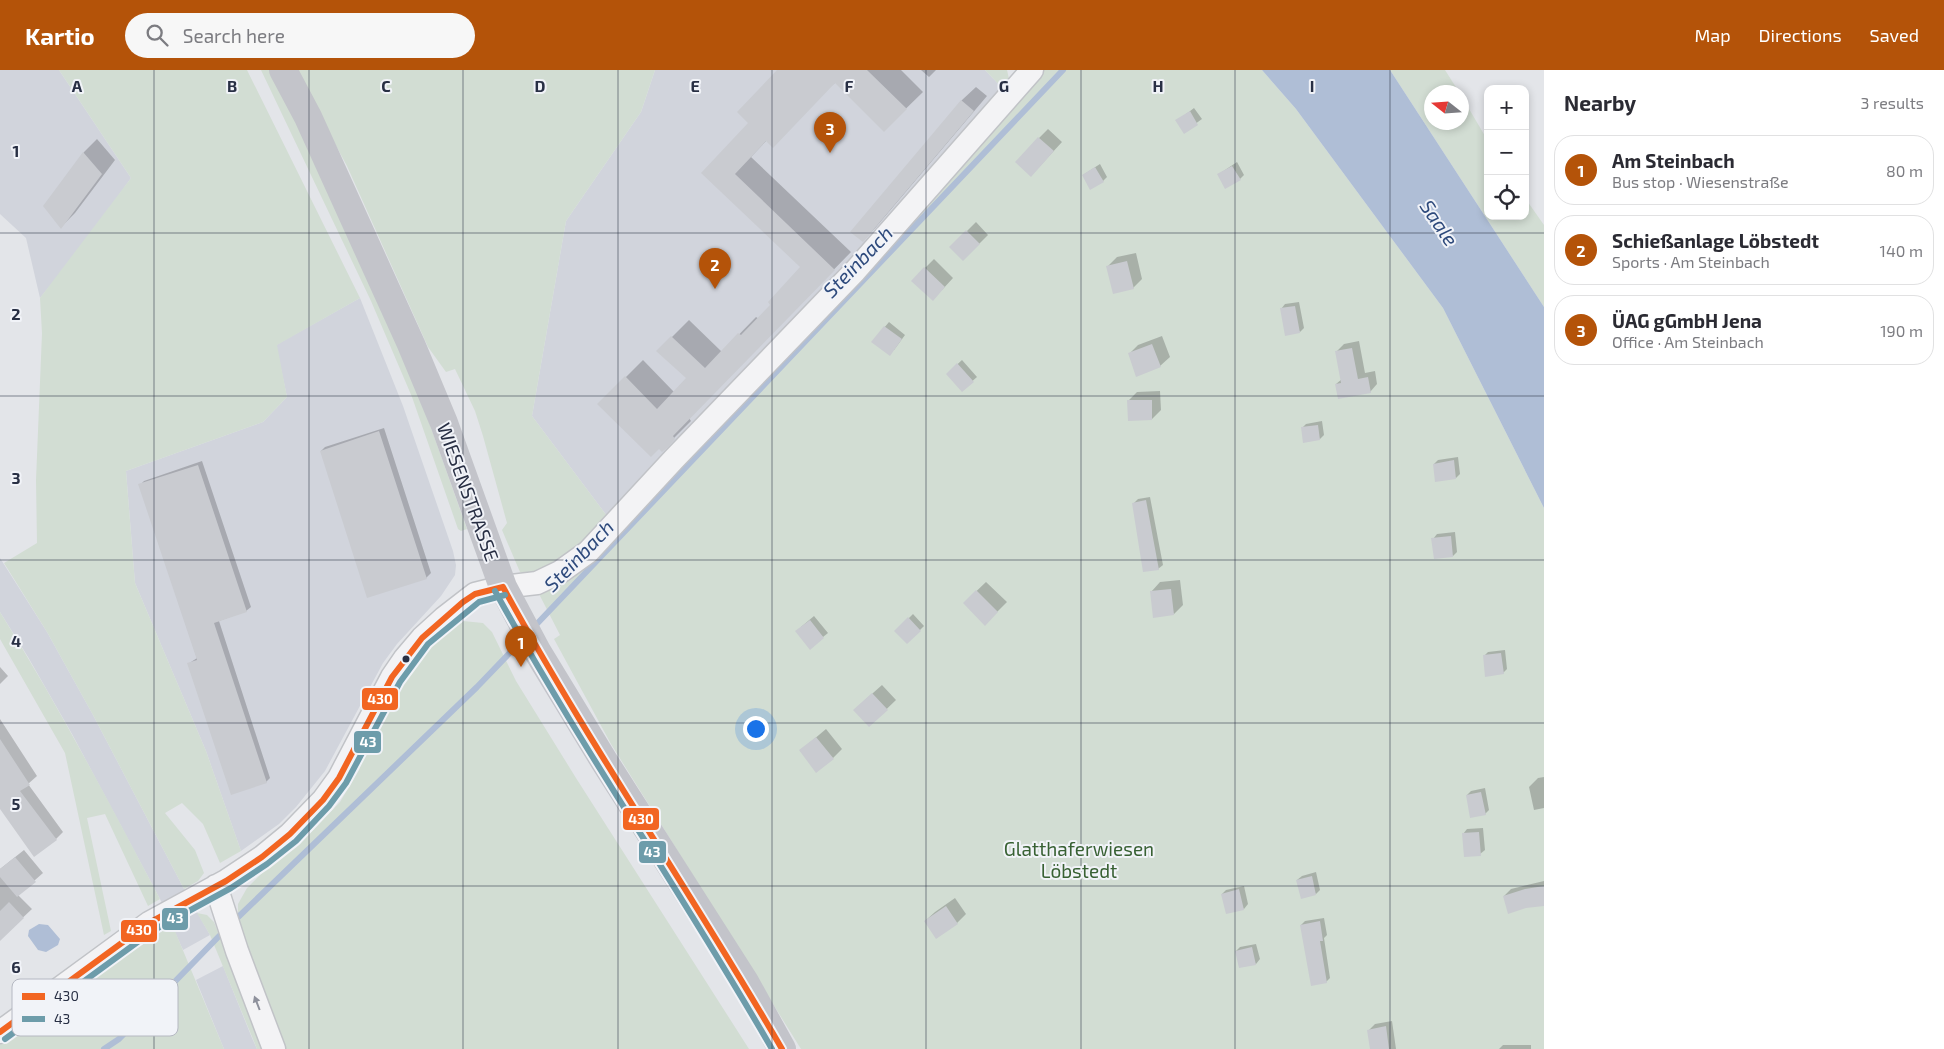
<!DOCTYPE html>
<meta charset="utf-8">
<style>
:root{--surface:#fff;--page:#f7f7f7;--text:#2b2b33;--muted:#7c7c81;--line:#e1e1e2;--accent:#b45309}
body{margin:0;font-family:"Exo 2",sans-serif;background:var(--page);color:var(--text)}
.controls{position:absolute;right:15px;top:15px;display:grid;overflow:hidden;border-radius:10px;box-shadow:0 2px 8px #0003}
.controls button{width:45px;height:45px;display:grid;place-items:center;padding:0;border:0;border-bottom:1px solid var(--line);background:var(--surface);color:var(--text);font:25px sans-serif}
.compass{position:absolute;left:1424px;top:15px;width:45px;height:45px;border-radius:50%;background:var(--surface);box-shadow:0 2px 8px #0003;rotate:287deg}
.you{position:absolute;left:755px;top:658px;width:18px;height:18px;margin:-12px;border:4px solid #fff;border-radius:50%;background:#1a73e8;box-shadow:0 0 0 8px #1a73e833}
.badge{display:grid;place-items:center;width:32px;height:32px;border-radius:50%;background:var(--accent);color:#fff;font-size:16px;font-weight:700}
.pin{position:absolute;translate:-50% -41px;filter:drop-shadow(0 1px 2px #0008)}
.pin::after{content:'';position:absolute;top:26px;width:18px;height:15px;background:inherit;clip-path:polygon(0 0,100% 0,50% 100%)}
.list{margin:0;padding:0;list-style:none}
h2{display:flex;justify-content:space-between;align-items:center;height:65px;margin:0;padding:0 20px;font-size:21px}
h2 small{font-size:16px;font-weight:400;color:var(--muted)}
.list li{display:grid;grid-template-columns:32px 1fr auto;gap:15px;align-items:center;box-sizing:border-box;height:70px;margin:0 10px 10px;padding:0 10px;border:1px solid var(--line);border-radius:20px}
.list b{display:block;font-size:19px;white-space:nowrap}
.list p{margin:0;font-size:16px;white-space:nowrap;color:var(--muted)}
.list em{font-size:16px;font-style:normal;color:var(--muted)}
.icon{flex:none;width:28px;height:28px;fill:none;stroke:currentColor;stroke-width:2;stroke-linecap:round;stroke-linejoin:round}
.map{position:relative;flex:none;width:1544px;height:979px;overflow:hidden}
header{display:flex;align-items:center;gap:30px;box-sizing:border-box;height:70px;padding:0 25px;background:var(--accent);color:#fff}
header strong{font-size:24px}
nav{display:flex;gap:28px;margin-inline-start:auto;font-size:18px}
.search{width:350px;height:45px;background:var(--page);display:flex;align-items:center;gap:12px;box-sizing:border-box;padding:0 18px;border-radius:28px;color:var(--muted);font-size:19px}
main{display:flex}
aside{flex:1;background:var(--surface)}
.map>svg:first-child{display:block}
</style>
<header>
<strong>Kartio</strong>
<div class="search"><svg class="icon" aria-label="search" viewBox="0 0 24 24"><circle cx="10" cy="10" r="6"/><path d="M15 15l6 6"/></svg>Search here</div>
<nav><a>Map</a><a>Directions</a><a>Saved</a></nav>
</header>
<main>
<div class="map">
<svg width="1544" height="979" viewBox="0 0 1544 979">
<rect width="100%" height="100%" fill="#e3e5e9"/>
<path fill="#d1d4dc" d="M0,0h59l72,108 -48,67 -43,53 -14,-60 -26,-24z
M655,0h330l20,21 -6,12 -389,417 -78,-104 34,-195 75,-109z
M360,228l43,108 50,145 3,14 -1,10 -14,21 -44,48 -14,19 -58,108 -29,36 -17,17 -38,27 -35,-100 -71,-168 -9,-112 137,-49 24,-25 -11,-52z
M0,488l47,74 46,83 91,174 26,46 -27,15 -23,-51 -88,-165 -44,-77 -28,-45z
M223,896l29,72 5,11h-33l-28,-69z"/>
<path fill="#d2ddd3" d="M59,0h188l113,228 -83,47 10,52 -24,25 -137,49 9,112 71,168 35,100 -21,12 -17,-39 -21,-21 -17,10 30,37 9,23 -6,8 -14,8 -91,-174 -46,-83 -43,-69 33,-20 -1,-63 6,-147 -2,-35 91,-120z
M261,0h8l22,41 119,258 57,160 -6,2 -3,-2 -46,-132 -41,-96z
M295,0h360l-14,42 -75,109 -34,195 78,104 -43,37 -38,18 -9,-3 -18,-42 5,-7 -24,-87 -8,-25 -20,-42 -9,3 -18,-25 -81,-181z
M985,0h22l2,9 -4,12z
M1041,0h221l34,39 147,199 101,200v541h-743l-190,-305 -57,-105 6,-4 -22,-43z
M1390,0h55l14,22h-27v30h30v-25l26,44v75h37v-18l19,27v82z
M0,542c58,93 109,190 160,287l-12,7 -43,-92 -18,4 24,113 -7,4 -39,-182 -65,-114z
M463,551l20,2 9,9 24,49 60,97 173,271h-466l-45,-129v-16l9,-16 17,-17 50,-42 26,-27 19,-32 7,-20 18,-37 28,-48 40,-41z
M197,843l10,2 7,7 50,127h-7l-47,-114z
M172,854l52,125h-224v-5z"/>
<path fill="#afbed6" d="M1262,0h128l154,237v201l-101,-200 -147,-199z
M39,854l9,1 12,14 -2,6 -12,7 -8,-2 -10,-14 1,-6z"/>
<path fill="#0003" d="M778,0h123l22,22 -39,38 -48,-48 -69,58 -16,17 100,95 -162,166 2,3 -29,29 -63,-46 44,-44 31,32 13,-14 -29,-27 31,-31 33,32 34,-35 3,2 43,-52 -99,-94 47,-50z
M921,0h15l-7,7z
M976,17l11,9 -111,131 -13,14 -11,-9 110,-132z
M1194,38l8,11 -18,13 -7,-11z
M1048,59l14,13 -22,24 -1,-28z
M97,69l18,21 -40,53 -14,14 -17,-21 40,-54z
M1237,92l7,13 -4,4 -21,-5z
M1100,94l7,13 -4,4 -20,-6z
M976,152l12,13 -25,25 -12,-13z
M1136,183l6,26 -9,9 -25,-22 9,-9z
M934,189l19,19 -11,12 -17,-22z
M1299,232l5,26 -4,4 -19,-23 4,-5z
M889,252l16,13 -11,15 -21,-9z
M1162,266l8,21 -10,9 -31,-12 9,-9z
M1359,271l6,32 10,-2 2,13 -7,8 -34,-8 6,-5 -5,-28 7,-7z
M962,290l15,17 -15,13 -15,-16z
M1160,321l1,19 -9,9 -24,-18 9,-9z
M1322,351l2,14 -4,4 -18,-11 4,-4z
M384,358l47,145 -5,5 -105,-127 4,-4z
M1458,387l2,17 -4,4 -22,-14 4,-4z
M202,391l49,146 -5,4 -27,10 51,157 -4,4 -78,-118 9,-6 -57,-173 4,-4z
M1150,427l13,68 -5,4 -24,-66 4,-4z
M1455,462l2,20 -4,4 -20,-17 4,-5z
M1180,510l3,25 -9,9 -23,-22 9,-10z
M986,512l21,20 -22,22 -21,-21z
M913,544l11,12 -17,17 -11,-12z
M814,546l14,17 -5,4 -22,-10z
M1505,580l2,19 -4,4 -19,-17 4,-4z
M0,597l8,9 -8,8z
M882,615l14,15 -27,26 -5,-25z
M0,649l37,57 -9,8 35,48 -7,7 -56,-37z
M826,659l16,20 -9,9 -33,-7z
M1544,707v31l-10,2 -5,-23 9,-9z
M1485,718l4,22 -4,4 -18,-19 4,-4z
M1483,758l2,22 -5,4 -17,-20 4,-5z
M24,780l19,23 -25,22 14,14 -32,30v-70z
M1316,802l4,18 -4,4 -19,-14 5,-4z
M1544,811v24l-40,-9 7,-7z
M1244,816l4,18 -4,5 -22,-15 4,-4z
M955,828l11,16 -9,9 -32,-2 10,-9z
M1324,848l3,17 -3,3 6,40 -4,4 -25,-57 4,-4z
M1256,874l4,15 -4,5 -20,-13 4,-4z
M1392,951l4,28h-24l-3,-19 6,-6z
M1503,975h28v4h-32z"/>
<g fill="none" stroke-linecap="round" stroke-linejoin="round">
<path stroke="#afbed6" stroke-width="6" d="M533,558l530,-558
M233,852l244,-235 46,-48
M104,979l15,-10 107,-110"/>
</g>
<path fill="#c9cbd0" d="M777,0h90l40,39 -23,23 -49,-49 -62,65 -7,-7 -31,33 100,96 -162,166 2,3 -7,8 -6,5 -3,-3 -8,8 -54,-53 28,-28 32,33 29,-31 -30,-27 15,-15 34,32 33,-35 3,2 29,-30 -2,-3 32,-35 -99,-94 47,-50 -11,-11z
M961,30l13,11 -111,131 -13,-10z
M1190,41l8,14 -14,9 -9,-14z
M1038,67l16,14 -23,26 -16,-15z
M83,82l19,22 -41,55 -18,-23z
M1232,96l9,14 -16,9 -8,-15z
M1095,97l9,15 -14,8 -8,-15z
M966,160l14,14 -17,17 -14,-14z
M1127,191l7,28 -21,5 -7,-28z
M924,197l21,20 -12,14 -22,-20z
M1295,236l5,27 -15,3 -5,-28z
M884,256l18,13 -12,17 -19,-14z
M1152,274l9,23 -25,10 -8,-24z
M1352,278l6,31 10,-2 3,16 -33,6 -3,-15 6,-1 -6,-32z
M957,293l17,19 -12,10 -16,-18z
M1127,330h25v20l-24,1z
M1318,355l2,15 -17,3 -2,-16z
M379,361l48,148 -60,19 -47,-147z
M1454,390l2,19 -21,3 -2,-18z
M198,395l49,147 -33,11 53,160 -36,12 -44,-132 10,-3 -59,-176z
M1146,430l13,70 -16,2 -11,-69z
M1451,466l2,21 -19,2 -3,-21z
M1171,519l3,26 -21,3 -3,-27z
M976,520l22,22 -13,14 -22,-23z
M908,547l13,14 -14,13 -13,-13z
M810,550l14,18 -14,12 -15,-19z
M1501,583l3,21 -19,3 -2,-22z
M872,623l16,17 -19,17 -16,-17z
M816,667l18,22 -18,14 -17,-23z
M0,669l30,46 -10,6 37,49 -23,17 -34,-48z
M1481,722l5,23 -16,3 -4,-23z
M1479,762l2,24 -17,1 -2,-24z
M15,787l21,25 -19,15 -17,-20v-8z
M1312,806l4,19 -15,4 -5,-19z
M1544,816v20l-18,2 -18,6 -5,-18 22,-7z
M1239,819l5,21 -18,4 -5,-20z
M9,832l15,16 -24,23v-30z
M946,836l12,18 -22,15 -12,-18z
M1320,851l3,20h-3l7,42 -16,3 -11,-61z
M1252,877l4,18 -17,3 -4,-17z
M1386,956l3,23h-19l-3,-19z"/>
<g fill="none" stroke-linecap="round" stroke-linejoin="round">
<defs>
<path id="street" d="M216,816l21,65 37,98
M0,962l149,-109 77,-42 36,-24 28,-23 33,-34 16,-22 53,-101 13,-19 17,-20 22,-20 31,-24 28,-7 34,-4 23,-11 28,-20 86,-93 181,-188 177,-201"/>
</defs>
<use href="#street" stroke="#c1c3c7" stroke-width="25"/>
<use href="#street" stroke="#f3f3f5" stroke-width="22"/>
<path stroke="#c3c4ca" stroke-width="28" d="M283,0l25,47 103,227 33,79 59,164 34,64 67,110 141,221 37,67"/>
<defs>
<path id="bus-1" d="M503,517c86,158 189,306 279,462
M0,962l149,-109 77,-42 36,-24 28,-23 33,-34 16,-22 53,-101 30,-39 41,-36 12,-8 28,-7"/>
<path id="bus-2" d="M495,521c86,157 188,303 277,458
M5,969l149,-109 77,-42 36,-24 29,-23 33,-35 17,-23 54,-101 28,-38 51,-42 26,-7"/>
</defs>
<use href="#bus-1" stroke="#f1f3f8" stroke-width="10"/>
<use href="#bus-2" stroke="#f1f3f8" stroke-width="10"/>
<use href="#bus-1" stroke="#f26522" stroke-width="6"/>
<use href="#bus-2" stroke="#6d9caa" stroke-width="6"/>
</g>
<defs><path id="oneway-solid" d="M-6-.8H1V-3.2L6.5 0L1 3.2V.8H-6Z" transform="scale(1.25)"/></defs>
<use fill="#8e919c" href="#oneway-solid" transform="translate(257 933) rotate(-111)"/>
<path fill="none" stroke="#282f44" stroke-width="1" stroke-opacity="0.55" d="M154,0v979M309,0v979M463,0v979M618,0v979M772,0v979M926,0v979M1081,0v979M1235,0v979M1390,0v979M0,163h1544M0,326h1544M0,490h1544M0,653h1544M0,816h1544"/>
<circle fill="#282f44" stroke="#f1f3f8" stroke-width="2" cx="406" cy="589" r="4.5"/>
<g text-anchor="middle" stroke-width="4" stroke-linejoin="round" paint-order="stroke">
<g font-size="19" fill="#282f44" stroke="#f1f3f8">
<text transform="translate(468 422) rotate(70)" y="7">WIESENSTRASSE</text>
</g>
<g font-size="19" fill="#386133" stroke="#f1f3f8">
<text x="1079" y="786">Glatthaferwiesen<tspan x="1079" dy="22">Löbstedt</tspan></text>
</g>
<g font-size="20" font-style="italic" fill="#2e4a7c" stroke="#f1f3f8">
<text transform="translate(1439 153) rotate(56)" y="7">Saale</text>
<text transform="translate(858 192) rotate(-46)" y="7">Steinbach</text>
<text transform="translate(579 486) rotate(-46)" y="7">Steinbach</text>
</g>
</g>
<rect x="12" y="909" width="166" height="57" rx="8" fill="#f1f3f8" stroke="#b5b8c2" stroke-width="1"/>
<rect x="22" y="923" width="23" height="7" fill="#f26522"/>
<rect x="22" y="946" width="23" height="6" fill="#6d9caa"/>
<g font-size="14" fill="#282f44">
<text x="54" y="931">430</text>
<text x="54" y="954">43</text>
</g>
<g font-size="16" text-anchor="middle" font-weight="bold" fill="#282f44" stroke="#f1f3f8" stroke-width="4" stroke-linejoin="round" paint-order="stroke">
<text x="77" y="22">A</text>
<text x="232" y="22">B</text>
<text x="386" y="22">C</text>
<text x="540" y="22">D</text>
<text x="695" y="22">E</text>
<text x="849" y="22">F</text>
<text x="1004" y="22">G</text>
<text x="1158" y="22">H</text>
<text x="1312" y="22">I</text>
<text x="16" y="87">1</text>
<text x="16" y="250">2</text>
<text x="16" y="414">3</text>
<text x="16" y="577">4</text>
<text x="16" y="740">5</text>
<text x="16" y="903">6</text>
</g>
<g stroke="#f1f3f8" stroke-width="2">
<rect x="361" y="617" width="38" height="24" rx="5" fill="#f26522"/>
<rect x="353" y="660" width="29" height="24" rx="5" fill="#6d9caa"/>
<rect x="622" y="737" width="38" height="24" rx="5" fill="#f26522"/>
<rect x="638" y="770" width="29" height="24" rx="5" fill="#6d9caa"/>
<rect x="161" y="837" width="28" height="24" rx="5" fill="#6d9caa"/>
<rect x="120" y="849" width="38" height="24" rx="5" fill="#f26522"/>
</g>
<g font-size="14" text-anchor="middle" font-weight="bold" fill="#fff">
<text x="380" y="634">430</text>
<text x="368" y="677">43</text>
<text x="641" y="754">430</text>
<text x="652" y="787">43</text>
<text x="175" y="853">43</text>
<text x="139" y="865">430</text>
</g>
</svg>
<div class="controls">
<button>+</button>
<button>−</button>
<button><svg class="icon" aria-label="locate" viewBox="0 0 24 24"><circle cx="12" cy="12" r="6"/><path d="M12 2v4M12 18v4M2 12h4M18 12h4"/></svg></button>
</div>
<svg class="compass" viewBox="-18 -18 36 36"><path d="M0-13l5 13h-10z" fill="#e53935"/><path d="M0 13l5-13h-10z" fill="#7c7c81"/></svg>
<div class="you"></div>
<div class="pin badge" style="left:521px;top:597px">1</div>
<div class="pin badge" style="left:715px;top:219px">2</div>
<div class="pin badge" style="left:830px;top:83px">3</div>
</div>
<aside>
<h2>Nearby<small>3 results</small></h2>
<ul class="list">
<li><span class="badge">1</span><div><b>Am Steinbach</b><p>Bus stop · Wiesenstraße</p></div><em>80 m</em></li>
<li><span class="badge">2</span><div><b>Schießanlage Löbstedt</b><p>Sports · Am Steinbach</p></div><em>140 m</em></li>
<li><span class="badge">3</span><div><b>ÜAG gGmbH Jena</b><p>Office · Am Steinbach</p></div><em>190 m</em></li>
</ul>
</aside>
</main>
